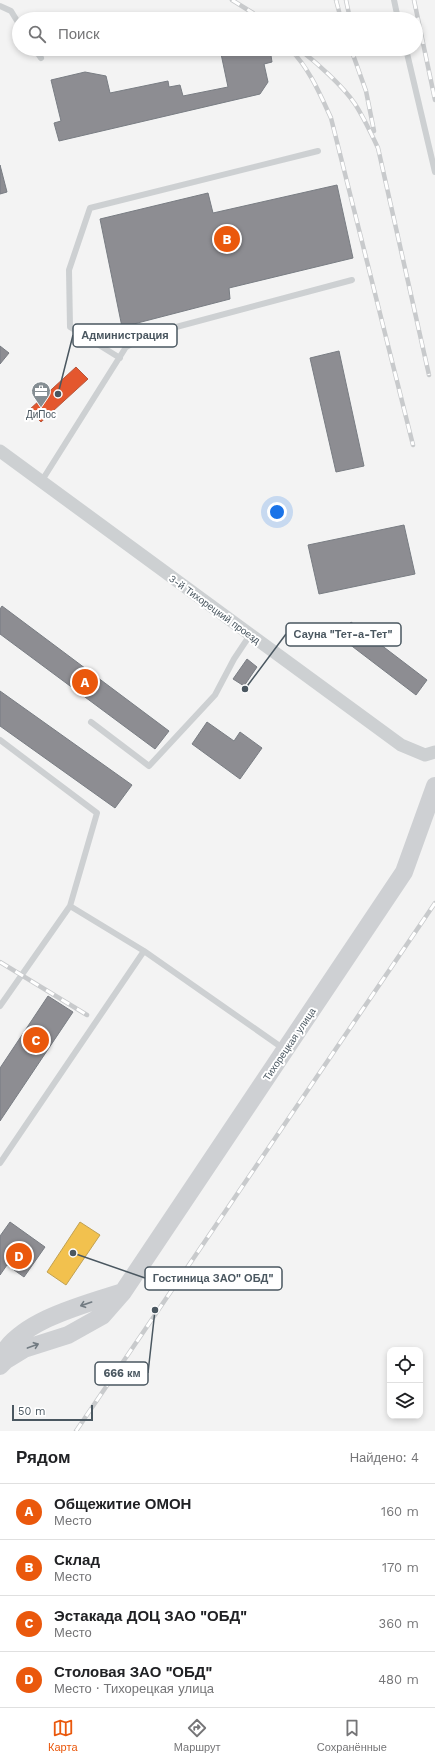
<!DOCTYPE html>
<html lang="ru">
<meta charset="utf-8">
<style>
:root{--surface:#fff;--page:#f6f6f6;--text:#202124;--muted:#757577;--line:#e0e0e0;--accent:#ea580c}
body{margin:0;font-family:"Work Sans",sans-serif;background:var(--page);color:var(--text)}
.controls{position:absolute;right:12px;bottom:12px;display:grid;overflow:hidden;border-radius:8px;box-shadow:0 2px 6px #0003}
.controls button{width:36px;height:36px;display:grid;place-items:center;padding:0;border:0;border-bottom:1px solid var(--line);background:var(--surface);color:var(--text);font:20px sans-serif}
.scale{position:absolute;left:12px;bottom:10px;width:81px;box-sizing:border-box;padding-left:4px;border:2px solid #4a5760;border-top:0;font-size:11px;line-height:14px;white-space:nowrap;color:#4a5760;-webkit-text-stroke:3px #fff;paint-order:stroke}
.you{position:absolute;left:277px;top:512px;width:14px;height:14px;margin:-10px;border:3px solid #fff;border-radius:50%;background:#1a73e8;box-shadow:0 0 0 6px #1a73e833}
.badge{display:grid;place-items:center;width:26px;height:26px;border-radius:50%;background:var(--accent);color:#fff;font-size:13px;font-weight:700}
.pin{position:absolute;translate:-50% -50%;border:2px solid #fff;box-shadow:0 1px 4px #0006}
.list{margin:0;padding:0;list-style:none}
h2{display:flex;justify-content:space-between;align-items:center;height:52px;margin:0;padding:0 16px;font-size:17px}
h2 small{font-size:13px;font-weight:400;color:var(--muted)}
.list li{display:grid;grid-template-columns:26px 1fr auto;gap:12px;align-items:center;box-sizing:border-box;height:56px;padding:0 16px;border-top:1px solid var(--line)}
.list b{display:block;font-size:15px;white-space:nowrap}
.list p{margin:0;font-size:13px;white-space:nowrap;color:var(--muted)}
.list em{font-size:13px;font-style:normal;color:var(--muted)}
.icon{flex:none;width:22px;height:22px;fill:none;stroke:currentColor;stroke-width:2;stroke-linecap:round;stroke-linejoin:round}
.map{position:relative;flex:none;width:435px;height:1431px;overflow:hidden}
.search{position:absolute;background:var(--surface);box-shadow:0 2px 6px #0003;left:12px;right:12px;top:12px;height:44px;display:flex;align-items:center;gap:10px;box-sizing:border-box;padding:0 14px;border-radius:22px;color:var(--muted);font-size:15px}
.sheet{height:276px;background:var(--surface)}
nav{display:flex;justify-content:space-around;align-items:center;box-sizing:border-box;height:56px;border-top:1px solid var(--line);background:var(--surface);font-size:11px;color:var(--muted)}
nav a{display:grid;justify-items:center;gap:2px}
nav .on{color:var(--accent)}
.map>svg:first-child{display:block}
</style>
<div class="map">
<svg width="435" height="1431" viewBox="0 0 435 1431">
<rect width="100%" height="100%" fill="#f3f3f3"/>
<path fill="#f2c14e" stroke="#c0a153" d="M80,1222l20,13 -34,50 -19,-13z"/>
<path fill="#e4572e" stroke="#b6573d" d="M76,367l12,12 -47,43 -12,-12z"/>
<path fill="#8d8d92" stroke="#797d83" d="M220,49h33l1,4 16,-4 2,13 -8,2 4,18 -8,12 -201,47 -5,-18 7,-2 -10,-41 34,-8 21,4 4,17 58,-12 1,6 11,-2 3,11 45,-9z
M0,165l7,27 -7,2z
M337,185l16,73 -124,30 1,11 -108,28 -22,-108 108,-26 5,20z
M0,346l9,7 -9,11z
M339,351l25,115 -28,6 -26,-114z
M404,525l11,49 -96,20 -11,-49z
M2,606l167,125 -14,18 -155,-115v-25z
M351,622l76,58 -11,15 -76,-58z
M247,659l10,8 -13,19 -11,-7z
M0,691l132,94 -17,23 -115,-82z
M207,722l27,19 6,-9 22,16 -22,31 -48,-35z
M48,996l25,16 -73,109v-53z
M10,1222l35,25 -21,30 -17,-12 -7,10v-39z"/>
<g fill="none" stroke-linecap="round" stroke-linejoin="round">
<path stroke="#cdd0d2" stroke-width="6" d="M394,0l4,19
M0,6l11,5 8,13
M35,49l6,9
M406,49l29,123
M120,358l-50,-31 -1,-57 21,-62 228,-57
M41,482l85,-135 24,-13 202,-54
M91,722l58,44 66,-71 19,-36 16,-24
M0,740l97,73 -27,93 74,45 140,98
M0,1006l70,-100
M0,1163l144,-212"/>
<path stroke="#cdd0d2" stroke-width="13" d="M0,451l401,294 24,10 10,-3"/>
<path stroke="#ced0d3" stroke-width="18" d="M1,1357c19,-37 85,-53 122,-65
M0,1366l6,-6 18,-11 44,-14 34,-19 21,-24 281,-420 31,-86"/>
<defs>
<path id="rail" d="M232,0l21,13 6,6
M336,0l5,19
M346,0l4,19
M414,0l21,100
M290,49c19,19 30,45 41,69l82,327
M299,49c17,13 44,37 56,55 9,14 16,29 23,44l51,227
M351,49l15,42 8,40
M0,962l87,53
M76,1431l359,-528"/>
</defs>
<use href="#rail" stroke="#c8cacc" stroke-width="4.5"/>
<use href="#rail" stroke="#fff" stroke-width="3" stroke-dasharray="9" stroke-linecap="butt"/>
</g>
<defs><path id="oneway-shaft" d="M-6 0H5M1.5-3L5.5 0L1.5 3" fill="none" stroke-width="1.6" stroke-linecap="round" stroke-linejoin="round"/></defs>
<g stroke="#727b82">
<use href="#oneway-shaft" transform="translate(86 1304) rotate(161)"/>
<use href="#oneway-shaft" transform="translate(33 1346) rotate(-20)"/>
</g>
<defs>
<symbol id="office-pin" viewBox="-11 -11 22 30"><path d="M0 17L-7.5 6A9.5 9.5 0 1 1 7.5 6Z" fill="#858e93" stroke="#fff"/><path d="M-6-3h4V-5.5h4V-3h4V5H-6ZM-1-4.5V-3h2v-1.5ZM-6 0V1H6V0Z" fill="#fff"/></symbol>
</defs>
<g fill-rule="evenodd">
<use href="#office-pin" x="30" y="380" width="22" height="30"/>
</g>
<g text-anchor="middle" stroke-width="4" stroke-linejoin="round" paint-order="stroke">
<g font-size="10" fill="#4a5760" stroke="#fff">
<text x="41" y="418">ДиПос</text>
</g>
<g font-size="10" fill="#4a5760" stroke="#fff">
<text transform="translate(215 609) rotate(36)" y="4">3-й Тихорецкий проезд</text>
<text transform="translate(289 1044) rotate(-56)" y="4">Тихорецкая улица</text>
</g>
</g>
<path fill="none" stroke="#4a5760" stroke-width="1.5" d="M58 394L73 335M245 689L286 634M73 1253L145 1278M155 1310L148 1373"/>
<g fill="#4a5760" stroke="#fff" stroke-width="1.5">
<circle cx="58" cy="394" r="4"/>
<circle cx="245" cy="689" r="4"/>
<circle cx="73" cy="1253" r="4"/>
<circle cx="155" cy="1310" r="4"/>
</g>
<g fill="#fff" stroke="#4a5760" stroke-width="1.5">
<rect x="73" y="324" width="104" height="23" rx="4"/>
<rect x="286" y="623" width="115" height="23" rx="4"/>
<rect x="145" y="1267" width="137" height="23" rx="4"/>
<rect x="95" y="1362" width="53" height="23" rx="4"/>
</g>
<g font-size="11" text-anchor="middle" font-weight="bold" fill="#4a5760">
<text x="125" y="339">Администрация</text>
<text x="343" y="638">Сауна "Тет-а-Тет"</text>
<text x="213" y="1282">Гостиница ЗАО" ОБД"</text>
<text x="122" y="1377">666 км</text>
</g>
</svg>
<div class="controls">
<button><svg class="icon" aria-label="locate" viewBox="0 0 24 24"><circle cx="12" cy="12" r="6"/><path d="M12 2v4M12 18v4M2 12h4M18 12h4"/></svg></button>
<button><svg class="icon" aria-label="layers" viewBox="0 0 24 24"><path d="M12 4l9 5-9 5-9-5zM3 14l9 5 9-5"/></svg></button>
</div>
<div class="scale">50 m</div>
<div class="you"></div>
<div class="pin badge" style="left:85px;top:682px">A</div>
<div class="pin badge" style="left:227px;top:239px">B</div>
<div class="pin badge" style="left:36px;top:1040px">C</div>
<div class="pin badge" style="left:19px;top:1256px">D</div>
<div class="search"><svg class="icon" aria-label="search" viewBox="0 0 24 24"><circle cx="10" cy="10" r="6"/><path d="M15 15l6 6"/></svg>Поиск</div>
</div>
<section class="sheet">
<h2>Рядом<small>Найдено: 4</small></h2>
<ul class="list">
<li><span class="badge">A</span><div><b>Общежитие ОМОН</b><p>Место</p></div><em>160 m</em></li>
<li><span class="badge">B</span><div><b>Склад</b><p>Место</p></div><em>170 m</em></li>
<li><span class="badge">C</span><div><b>Эстакада ДОЦ ЗАО &quot;ОБД&quot;</b><p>Место</p></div><em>360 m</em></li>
<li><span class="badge">D</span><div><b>Столовая ЗАО &quot;ОБД&quot;</b><p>Место · Тихорецкая улица</p></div><em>480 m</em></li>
</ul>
</section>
<nav>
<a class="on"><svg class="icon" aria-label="map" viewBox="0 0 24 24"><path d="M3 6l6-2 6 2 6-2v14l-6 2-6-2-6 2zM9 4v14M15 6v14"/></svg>Карта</a>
<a><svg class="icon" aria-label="directions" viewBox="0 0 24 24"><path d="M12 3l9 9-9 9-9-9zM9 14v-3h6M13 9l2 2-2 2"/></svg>Маршрут</a>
<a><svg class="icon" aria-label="saved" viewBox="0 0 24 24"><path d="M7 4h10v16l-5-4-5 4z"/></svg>Сохранённые</a>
</nav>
